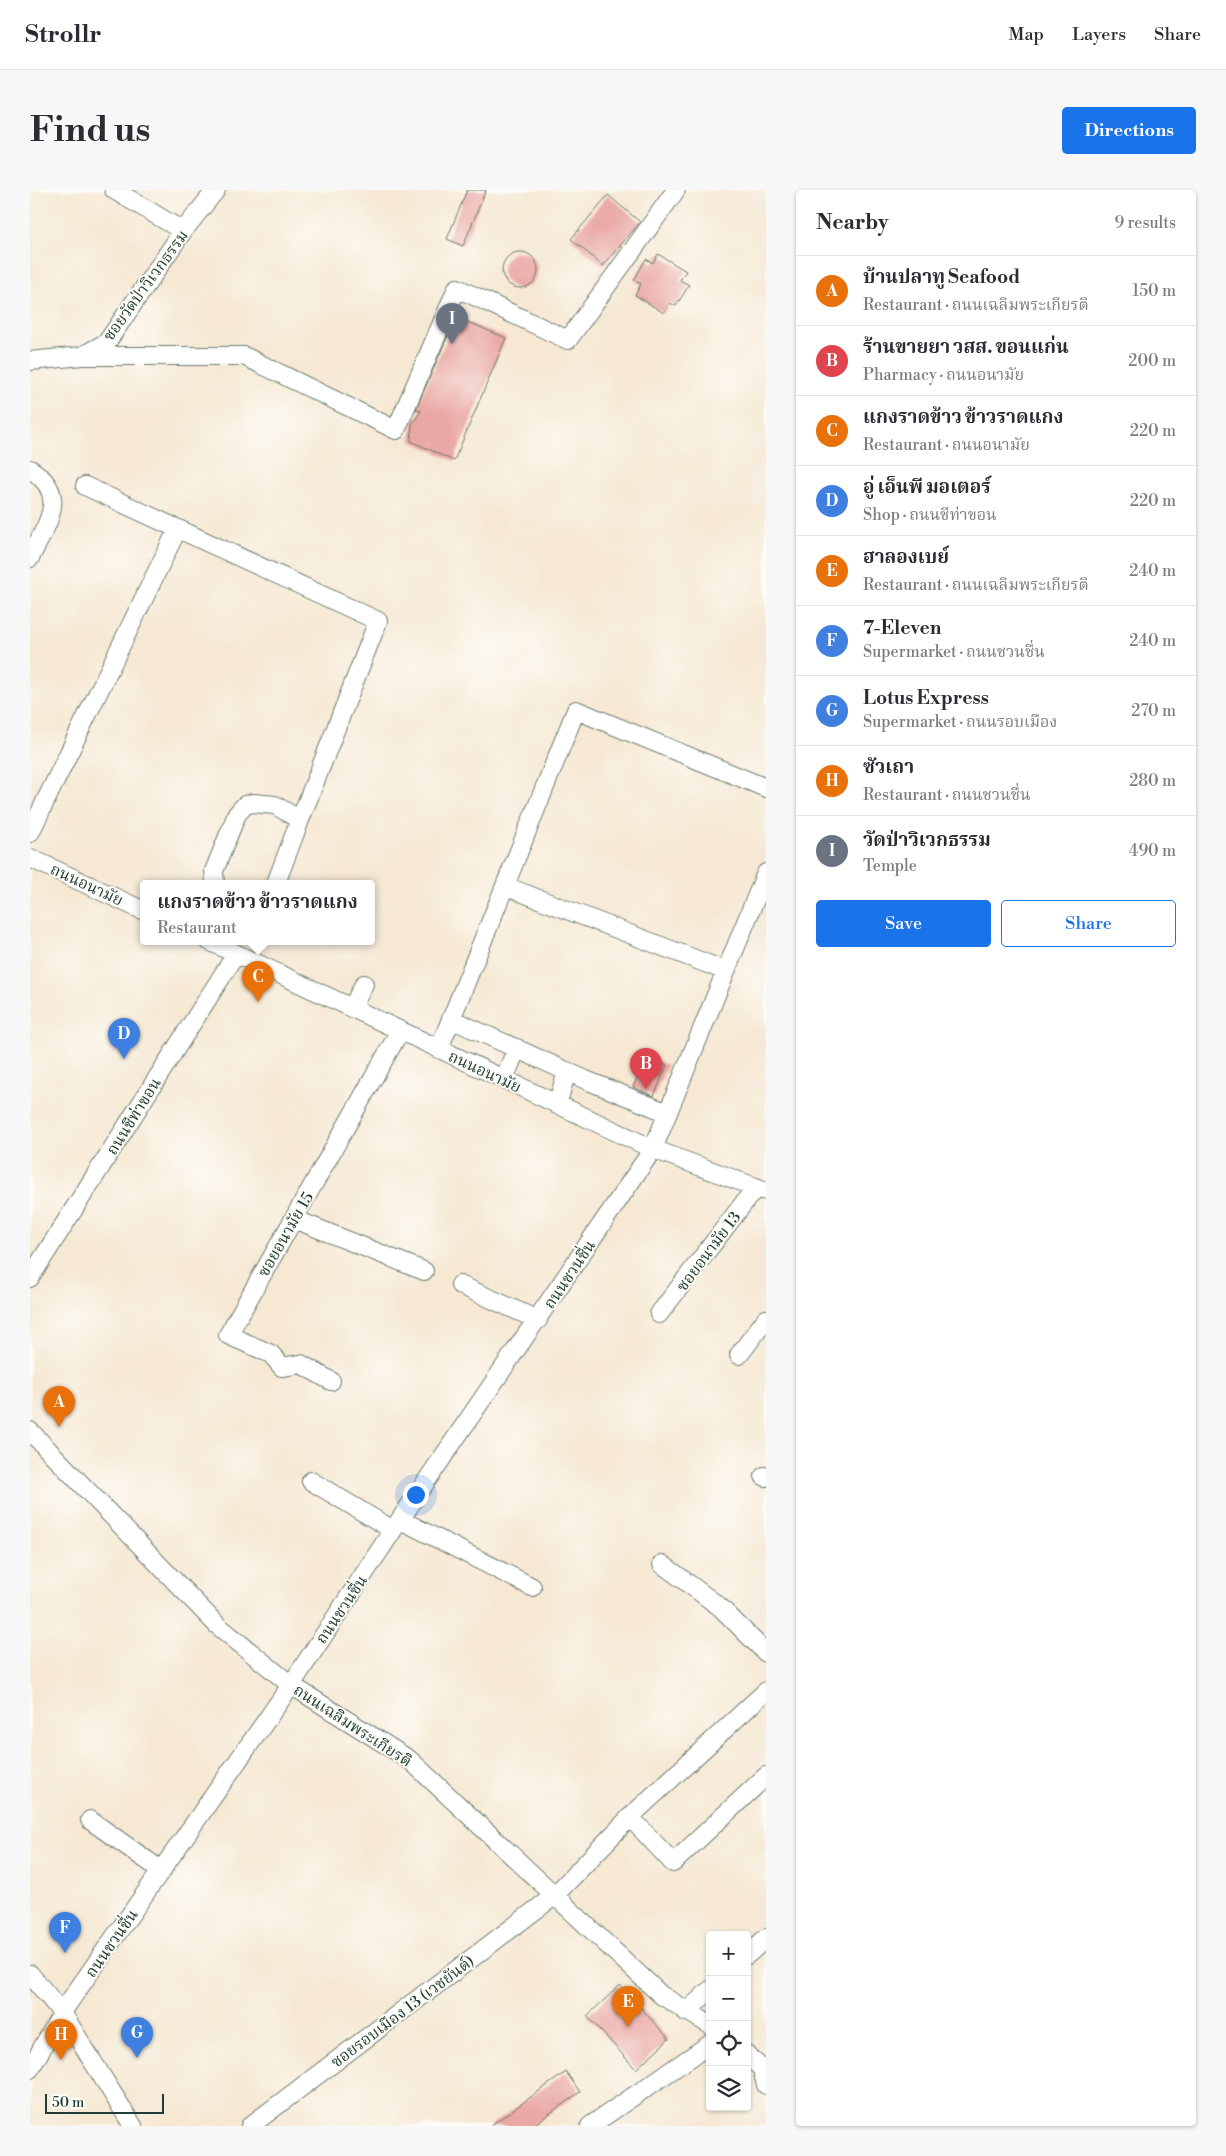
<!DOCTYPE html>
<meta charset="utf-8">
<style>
:root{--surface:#fff;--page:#f7f7f7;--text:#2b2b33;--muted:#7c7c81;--line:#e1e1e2;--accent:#1a73e8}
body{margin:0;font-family:"Libre Bodoni","Noto Serif Thai",serif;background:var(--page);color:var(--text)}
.controls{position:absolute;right:15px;bottom:15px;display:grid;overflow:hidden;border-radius:5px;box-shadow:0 1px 4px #0004}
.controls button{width:45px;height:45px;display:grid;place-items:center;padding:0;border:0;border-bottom:1px solid var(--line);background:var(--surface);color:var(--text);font:25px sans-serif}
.scale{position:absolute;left:15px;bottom:12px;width:119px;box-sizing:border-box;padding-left:5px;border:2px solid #1f3d34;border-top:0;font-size:14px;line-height:18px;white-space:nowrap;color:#1f3d34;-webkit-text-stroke:4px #fdfcf7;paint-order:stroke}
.you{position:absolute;left:385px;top:1304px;width:18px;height:18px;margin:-12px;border:4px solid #fff;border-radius:50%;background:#1a73e8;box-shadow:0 0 0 8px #1a73e833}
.badge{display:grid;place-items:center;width:32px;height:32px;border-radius:50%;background:var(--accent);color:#fff;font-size:16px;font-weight:700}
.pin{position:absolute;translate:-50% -41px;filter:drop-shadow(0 1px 2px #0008)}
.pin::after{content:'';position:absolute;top:26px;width:18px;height:15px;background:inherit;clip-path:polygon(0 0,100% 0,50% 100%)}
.popup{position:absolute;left:110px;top:690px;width:235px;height:65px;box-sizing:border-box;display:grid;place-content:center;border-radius:5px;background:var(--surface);filter:drop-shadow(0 1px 4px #0005);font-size:16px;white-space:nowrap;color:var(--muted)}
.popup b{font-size:19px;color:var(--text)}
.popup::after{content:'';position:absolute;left:50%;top:100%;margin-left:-10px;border:10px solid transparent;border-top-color:var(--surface)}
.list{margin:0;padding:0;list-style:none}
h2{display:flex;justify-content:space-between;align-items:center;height:65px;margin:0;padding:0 20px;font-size:21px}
h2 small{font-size:16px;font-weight:400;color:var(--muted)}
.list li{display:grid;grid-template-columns:32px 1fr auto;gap:15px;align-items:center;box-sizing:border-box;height:70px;padding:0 20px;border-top:1px solid var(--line)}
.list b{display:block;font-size:19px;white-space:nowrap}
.list p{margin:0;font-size:16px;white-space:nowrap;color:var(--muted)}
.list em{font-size:16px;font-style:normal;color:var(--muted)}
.actions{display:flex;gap:10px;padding:15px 20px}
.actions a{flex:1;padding:11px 0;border:1px solid var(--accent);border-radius:5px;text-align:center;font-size:18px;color:var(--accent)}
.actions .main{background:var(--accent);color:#fff}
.icon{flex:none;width:28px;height:28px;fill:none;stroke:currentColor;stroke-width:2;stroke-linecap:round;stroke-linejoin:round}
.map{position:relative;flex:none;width:736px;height:1936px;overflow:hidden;border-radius:5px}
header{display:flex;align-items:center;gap:30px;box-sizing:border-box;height:70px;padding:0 25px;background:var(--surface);border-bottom:1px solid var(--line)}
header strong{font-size:24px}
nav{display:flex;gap:28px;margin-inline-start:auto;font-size:18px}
.intro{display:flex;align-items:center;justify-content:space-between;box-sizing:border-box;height:120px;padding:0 30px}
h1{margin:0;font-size:35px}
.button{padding:12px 22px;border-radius:5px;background:var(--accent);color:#fff;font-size:18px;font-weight:700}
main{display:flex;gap:30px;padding:0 30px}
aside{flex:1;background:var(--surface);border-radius:5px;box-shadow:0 1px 4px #0004}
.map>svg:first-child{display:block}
</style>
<header>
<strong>Strollr</strong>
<nav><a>Map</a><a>Layers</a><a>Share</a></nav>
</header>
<div class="intro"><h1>Find us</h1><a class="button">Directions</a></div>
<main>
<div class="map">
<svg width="736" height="1936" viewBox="0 0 736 1936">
<rect width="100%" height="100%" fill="#fdfcf7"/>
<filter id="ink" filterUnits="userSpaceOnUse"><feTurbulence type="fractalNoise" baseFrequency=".02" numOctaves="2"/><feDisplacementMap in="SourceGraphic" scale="10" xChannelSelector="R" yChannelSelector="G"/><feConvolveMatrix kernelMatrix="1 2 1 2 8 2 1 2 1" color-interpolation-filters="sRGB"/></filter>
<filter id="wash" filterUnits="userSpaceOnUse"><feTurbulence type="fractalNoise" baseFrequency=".0096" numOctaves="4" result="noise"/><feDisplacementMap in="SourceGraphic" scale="20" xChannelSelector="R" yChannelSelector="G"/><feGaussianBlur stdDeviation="1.12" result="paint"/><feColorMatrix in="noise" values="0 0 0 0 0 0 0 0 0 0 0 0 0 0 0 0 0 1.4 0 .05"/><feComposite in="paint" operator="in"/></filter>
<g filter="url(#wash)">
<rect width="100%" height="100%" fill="#f6e8d3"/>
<g id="blocks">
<path fill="#eaa8a5" d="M437,0h19l-23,56 -16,-7z
M578,5l32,27 -37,44 -32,-27z
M472 80a18 18 0 1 1 36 0a18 18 0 1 1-36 0Z
M628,64l28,17 -6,9 9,5 -13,21 -6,-3 -6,10 -29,-18 6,-11 -7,-4 12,-21 7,4z
M426,127l50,21 -52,123 -43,-20 1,-17 9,-13 -5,-2z
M616,866l21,9 -13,31 -21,-9z
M590,1795l49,54 -33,30 -49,-53z
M536,1882l14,20 -48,34h-42z"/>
</g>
</g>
<g filter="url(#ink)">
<use href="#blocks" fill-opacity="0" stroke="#6a796c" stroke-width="1"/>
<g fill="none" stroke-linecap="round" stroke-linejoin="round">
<defs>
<path id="minor" d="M84,0l69,41
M52,166h162l152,74 61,-142 111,52 108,-150
M0,171l52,-5 25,-14 76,-111 33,-41
M0,279c41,26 16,55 0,89
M55,296l293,135 -78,199
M0,643l147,-303
M0,668l114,53
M185,693l-1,-12 23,-57 8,-9 8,-2 22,2 25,15 -24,63
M475,696l221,85
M179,751l444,208 113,42
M322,818l12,-24
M421,829l135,61 82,33
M409,859l137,-339 190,78
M474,889l13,-31
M527,915l10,-34
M264,1029l130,52
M0,1088l206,-324
M430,1095l78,35
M629,1124l97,-127
M709,1165l27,-36
M301,1191l-30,-17 -19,3 -11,-13 -43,-19 172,-304
M0,1241l187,194 74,60 119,75 251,235 49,30
M734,1286l2,1
M281,1291l82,49
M371,1330l131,67
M632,1374l58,43 46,46
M600,1627l43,46 93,-87
M60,1630l72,51
M717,1765l19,-17
M0,1784l33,40 70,112
M656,1822l24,-22
M717,1865l15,14 4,16
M0,1879l37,-64 224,-320 102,-155 260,-381 113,-276
M220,1936l304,-230 76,-79 136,-126
M560,1936l120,-82"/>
</defs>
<use href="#minor" stroke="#6a796c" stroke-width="20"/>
<use href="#minor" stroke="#fff" stroke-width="18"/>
</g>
</g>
<g text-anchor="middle" stroke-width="4" stroke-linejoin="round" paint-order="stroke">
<g font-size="16" fill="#1f3d34" stroke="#fdfcf7">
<text transform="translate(115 95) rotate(-54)" y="6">ซอยวัดป่าวิเวกธรรม</text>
<text transform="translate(57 694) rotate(25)" y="6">ถนนอนามัย</text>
<text transform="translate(455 881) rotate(25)" y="6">ถนนอนามัย</text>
<text transform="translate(103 926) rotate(-58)" y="6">ถนนชีท่าขอน</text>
<text transform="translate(255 1044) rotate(-60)" y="6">ซอยอนามัย 15</text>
<text transform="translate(678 1061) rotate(-53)" y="6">ซอยอนามัย 13</text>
<text transform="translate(539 1084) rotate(-56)" y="6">ถนนชวนชื่น</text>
<text transform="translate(311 1419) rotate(-56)" y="6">ถนนชวนชื่น</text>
<text transform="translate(323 1535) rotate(33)" y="6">ถนนเฉลิมพระเกียรติ</text>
<text transform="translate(81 1753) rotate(-55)" y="6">ถนนชวนชื่น</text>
<text transform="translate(372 1821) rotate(-37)" y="6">ซอยรอบเมือง 13 (เวชยันต์)</text>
</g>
</g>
</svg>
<div class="controls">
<button>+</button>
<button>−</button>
<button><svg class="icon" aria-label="locate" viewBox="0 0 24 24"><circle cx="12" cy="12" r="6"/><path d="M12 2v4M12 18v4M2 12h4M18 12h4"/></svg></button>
<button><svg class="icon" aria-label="layers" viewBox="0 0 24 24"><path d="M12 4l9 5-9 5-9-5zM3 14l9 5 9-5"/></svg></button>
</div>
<div class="scale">50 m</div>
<div class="you"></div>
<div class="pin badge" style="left:29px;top:1237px;background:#e8710a">A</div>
<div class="pin badge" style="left:616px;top:899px;background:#e0444e">B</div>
<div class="pin badge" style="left:228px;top:812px;background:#e8710a">C</div>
<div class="popup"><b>แกงราดข้าว ข้าวราดแกง</b>Restaurant</div>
<div class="pin badge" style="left:94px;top:869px;background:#3f7fe0">D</div>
<div class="pin badge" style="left:598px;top:1837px;background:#e8710a">E</div>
<div class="pin badge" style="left:35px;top:1763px;background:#3f7fe0">F</div>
<div class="pin badge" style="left:107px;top:1868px;background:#3f7fe0">G</div>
<div class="pin badge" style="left:31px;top:1870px;background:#e8710a">H</div>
<div class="pin badge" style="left:422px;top:154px;background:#6b7280">I</div>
</div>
<aside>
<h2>Nearby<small>9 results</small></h2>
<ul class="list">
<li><span class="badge" style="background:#e8710a">A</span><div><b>บ้านปลาทู Seafood</b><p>Restaurant · ถนนเฉลิมพระเกียรติ</p></div><em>150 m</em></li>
<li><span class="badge" style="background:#e0444e">B</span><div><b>ร้านขายยา วสส. ขอนแก่น</b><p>Pharmacy · ถนนอนามัย</p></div><em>200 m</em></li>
<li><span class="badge" style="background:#e8710a">C</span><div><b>แกงราดข้าว ข้าวราดแกง</b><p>Restaurant · ถนนอนามัย</p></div><em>220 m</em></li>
<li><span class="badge" style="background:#3f7fe0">D</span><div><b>อู่ เอ็นพี มอเตอร์</b><p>Shop · ถนนชีท่าขอน</p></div><em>220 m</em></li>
<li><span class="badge" style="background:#e8710a">E</span><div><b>ฮาลองเบย์</b><p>Restaurant · ถนนเฉลิมพระเกียรติ</p></div><em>240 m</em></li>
<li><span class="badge" style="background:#3f7fe0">F</span><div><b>7-Eleven</b><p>Supermarket · ถนนชวนชื่น</p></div><em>240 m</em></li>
<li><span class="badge" style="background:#3f7fe0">G</span><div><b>Lotus Express</b><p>Supermarket · ถนนรอบเมือง</p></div><em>270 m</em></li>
<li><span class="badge" style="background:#e8710a">H</span><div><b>ซัวเถา</b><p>Restaurant · ถนนชวนชื่น</p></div><em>280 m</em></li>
<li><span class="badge" style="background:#6b7280">I</span><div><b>วัดป่าวิเวกธรรม</b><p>Temple</p></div><em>490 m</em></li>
</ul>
<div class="actions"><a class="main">Save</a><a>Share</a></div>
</aside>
</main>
